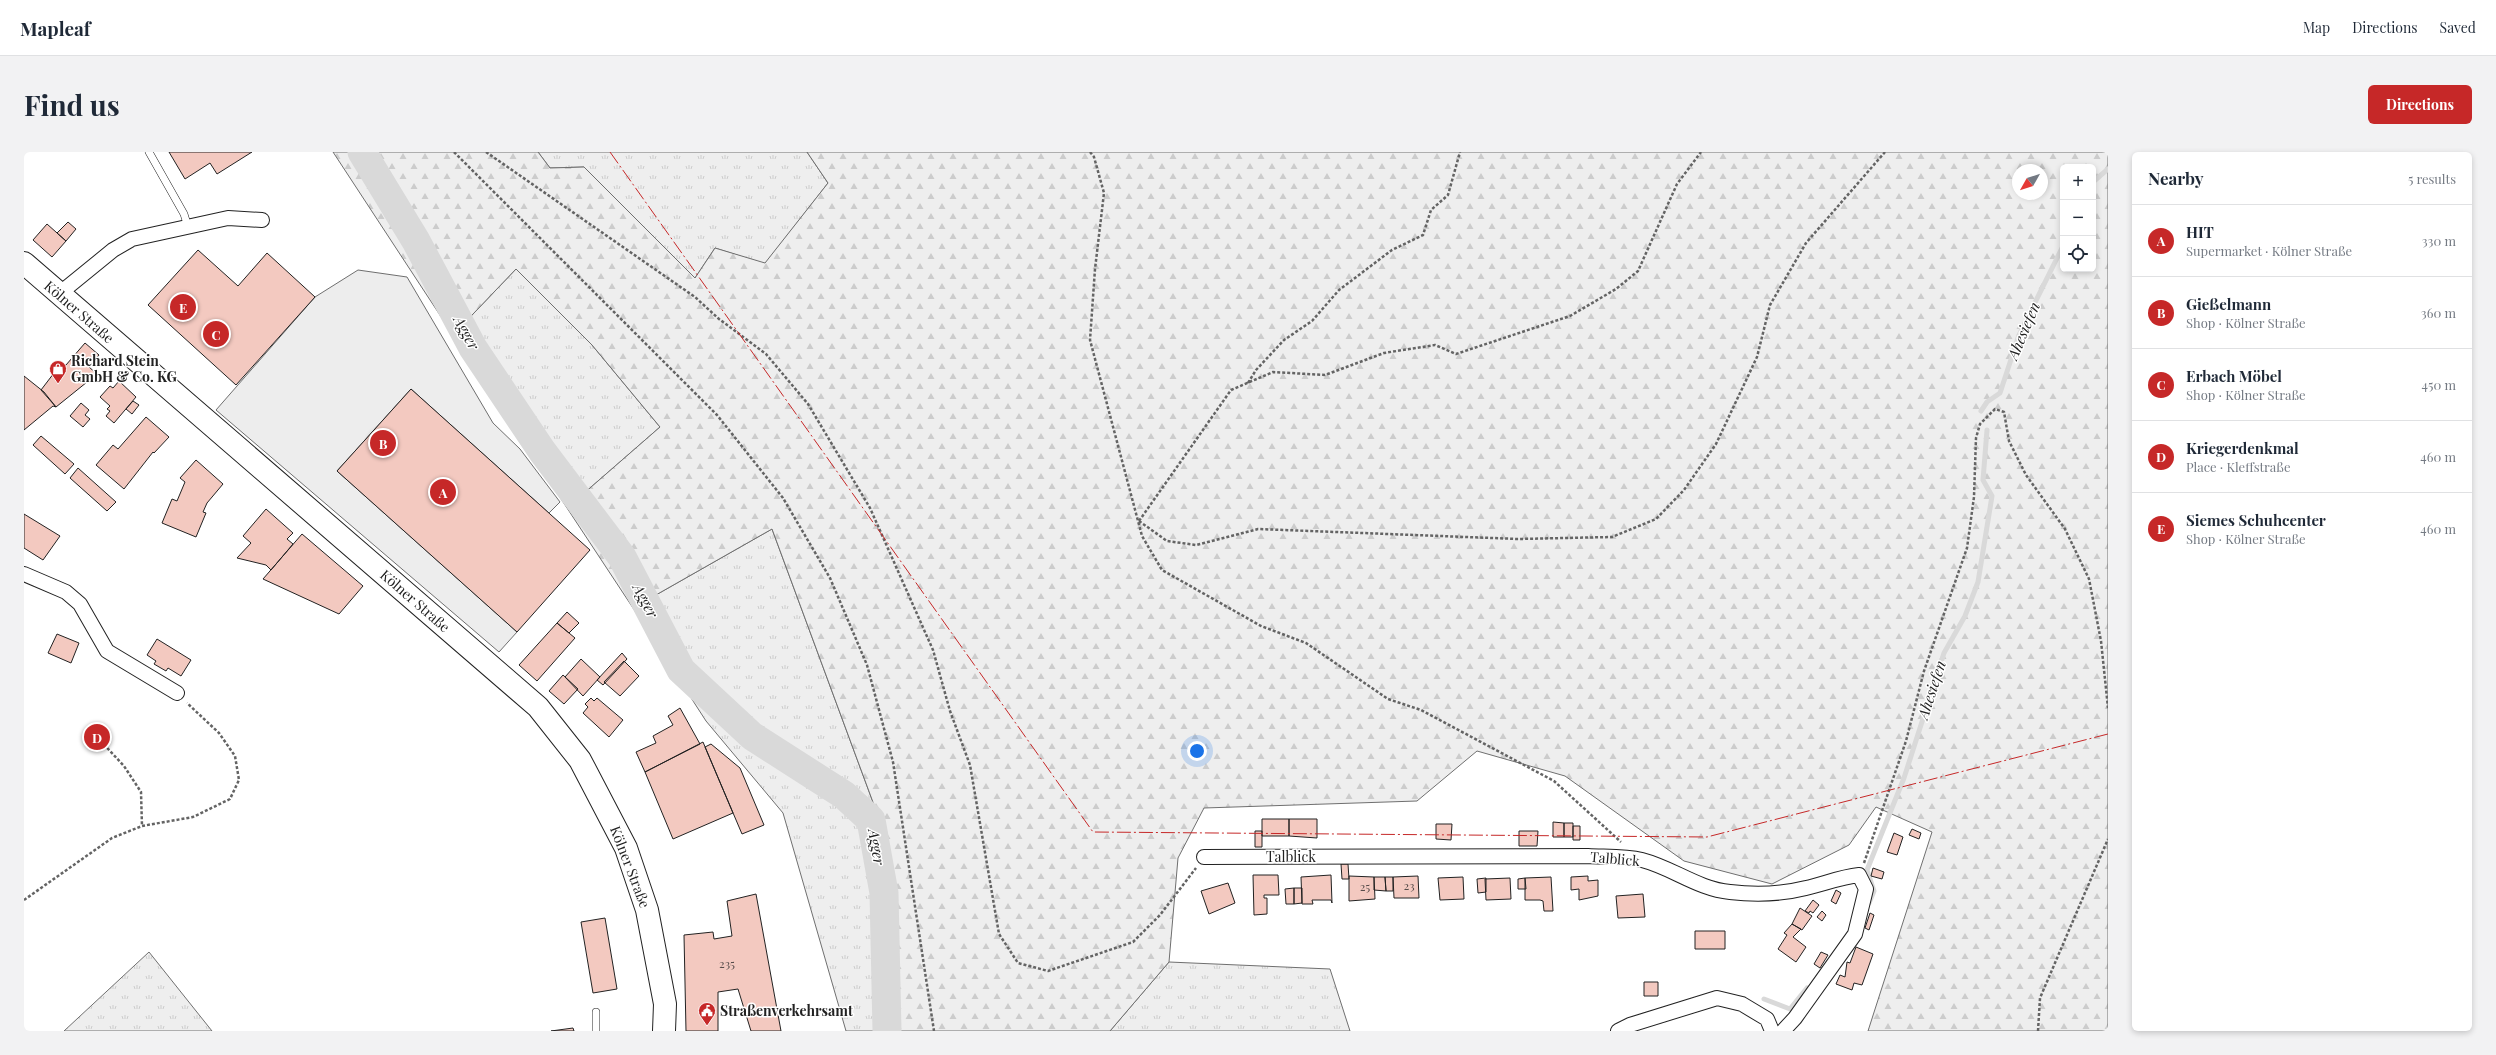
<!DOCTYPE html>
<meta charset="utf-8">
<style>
:root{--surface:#fff;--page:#f2f2f3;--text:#1f2937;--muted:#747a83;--line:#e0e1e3;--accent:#c62828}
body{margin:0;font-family:"Playfair Display",serif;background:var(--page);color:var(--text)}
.controls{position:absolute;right:12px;top:12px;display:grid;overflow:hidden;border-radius:6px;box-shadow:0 2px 6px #0003}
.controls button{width:36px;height:36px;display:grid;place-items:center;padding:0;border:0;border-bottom:1px solid var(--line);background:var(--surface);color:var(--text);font:20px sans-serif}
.compass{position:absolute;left:1988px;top:12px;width:36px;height:36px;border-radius:50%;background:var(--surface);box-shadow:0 2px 6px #0003;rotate:231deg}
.you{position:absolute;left:1173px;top:599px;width:14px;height:14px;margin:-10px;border:3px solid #fff;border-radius:50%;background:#1a73e8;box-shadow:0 0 0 6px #1a73e833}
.badge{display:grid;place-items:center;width:26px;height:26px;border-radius:50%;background:var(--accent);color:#fff;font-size:13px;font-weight:700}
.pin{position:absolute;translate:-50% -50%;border:2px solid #fff;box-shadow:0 1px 4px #0006}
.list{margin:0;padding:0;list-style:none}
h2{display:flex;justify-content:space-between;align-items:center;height:52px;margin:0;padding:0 16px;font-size:17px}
h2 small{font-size:13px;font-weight:400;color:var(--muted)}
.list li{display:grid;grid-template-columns:26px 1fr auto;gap:12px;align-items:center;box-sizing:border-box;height:72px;padding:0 16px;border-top:1px solid var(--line)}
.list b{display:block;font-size:15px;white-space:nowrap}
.list p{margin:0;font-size:13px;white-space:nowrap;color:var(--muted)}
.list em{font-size:13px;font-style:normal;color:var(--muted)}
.icon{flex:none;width:22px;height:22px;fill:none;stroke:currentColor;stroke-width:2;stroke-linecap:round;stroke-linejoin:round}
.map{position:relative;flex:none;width:2084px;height:879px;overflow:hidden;border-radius:6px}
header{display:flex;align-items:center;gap:24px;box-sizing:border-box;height:56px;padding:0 20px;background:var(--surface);border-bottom:1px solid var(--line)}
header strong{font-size:19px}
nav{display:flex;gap:22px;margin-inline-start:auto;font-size:14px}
.intro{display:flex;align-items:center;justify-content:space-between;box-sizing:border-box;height:96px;padding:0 24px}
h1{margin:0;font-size:28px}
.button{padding:10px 18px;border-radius:6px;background:var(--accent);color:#fff;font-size:14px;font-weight:700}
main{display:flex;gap:24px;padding:0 24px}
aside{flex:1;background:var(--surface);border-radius:6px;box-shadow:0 2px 6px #0003}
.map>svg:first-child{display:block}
</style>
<header>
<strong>Mapleaf</strong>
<nav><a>Map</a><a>Directions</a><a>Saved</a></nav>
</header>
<div class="intro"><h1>Find us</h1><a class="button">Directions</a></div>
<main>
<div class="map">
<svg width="2084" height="879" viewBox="0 0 2084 879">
<defs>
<pattern id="grass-tufts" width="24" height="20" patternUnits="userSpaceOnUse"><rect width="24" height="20" fill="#eee"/><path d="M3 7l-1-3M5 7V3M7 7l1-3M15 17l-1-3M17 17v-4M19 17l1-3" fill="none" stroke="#ccc"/></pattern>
<pattern id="forest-firs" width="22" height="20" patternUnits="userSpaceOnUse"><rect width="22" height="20" fill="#eee"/><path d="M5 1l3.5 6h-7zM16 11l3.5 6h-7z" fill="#ccc"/></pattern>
</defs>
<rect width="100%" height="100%" fill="#fff"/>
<path fill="url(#grass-tufts)" stroke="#6f6f6f" d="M514,0h269l21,31 -63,81 -50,-16 -20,30 -111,-111 -34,1z
M492,117l76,76 68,82 -93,81 -114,-173z
M748,377l112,303 -9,199h-29l-63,-218 -77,-92 -73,-113z
M125,800l63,79h-148z
M1145,810l161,7 20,62h-240z"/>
<path fill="url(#forest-firs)" stroke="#6f6f6f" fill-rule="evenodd" d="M309,0h205l12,16 34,-1 111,111 20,-30 50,15 63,-80 -21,-31h1301v879h-240l64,-199 -56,-25 -27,38 -77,39 -88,-23 -119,-85 -88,-25 -60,50 -213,7 -26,50 -9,104 -59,69h-235l9,-199 -112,-303 -139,79 -66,-100 93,-81 -68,-82 -76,-76 -63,66zM2039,15h30v102h-30zM1994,18h24v24h-24z"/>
<path fill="#ededed" stroke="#6f6f6f" d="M334,118l49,7 86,146 27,26 40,53 -11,11 -138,-124 -74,82 180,161 -18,20 -283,-242 99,-113z"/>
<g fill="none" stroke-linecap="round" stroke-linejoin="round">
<path stroke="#d9d9d9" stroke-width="5" d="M2069,30l15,-13
M1957,259l6,-9 13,-9 19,-58 44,-89
M1845,751l5,-12 -7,-21 37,-92 40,-125 21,-37 13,-34 14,-86 -9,-16 4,-50
M1740,847l26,10 17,-21"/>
<path stroke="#d9d9d9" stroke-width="29" d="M338,0l54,89 57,107 69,103 80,106 59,113 71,66 92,59 27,25 13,73 3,138"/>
</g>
<path fill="#f3c9c0" stroke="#222" d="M145,0h83l-35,22 -7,-11 -25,16z
M44,70l8,7 -10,12 -9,-8z
M23,72l19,17 -14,16 -19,-17z
M174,98l40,36 29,-33 48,44 -79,88 -88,-80z
M61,191l14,12 -10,12 8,7 -41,33 -15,-17 16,-21 9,-4z
M0,224l20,16 12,15 -3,-1 -29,24z
M95,229l17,16 -22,26 -8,-7 4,-5 -3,-2 3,-3 -10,-9 10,-11 3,2z
M387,237l179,161 -73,82 -180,-161z
M109,249l6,4 -7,9 -6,-5z
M57,251l8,7 -4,5 5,4 -7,8 -13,-11z
M122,265l23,20 -15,16 -1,-1 -29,37 -28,-24 17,-20 5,4z
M17,284l33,28 -9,10 -32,-29z
M172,308l27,24 -16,19 -4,9 3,1 -10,24 -34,-14 10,-24 5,2 8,-19 -5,-4z
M54,316l38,34 -9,9 -37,-33z
M242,357l27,24 -6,6 6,5 -22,26 -5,-5 -29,-7 14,-15 -8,-7z
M0,362l36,22 -17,24 -19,-12z
M278,382l61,52 -24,28 -76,-35z
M543,460l12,11 -10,10 -12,-10z
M533,471l18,15 -38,43 -18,-16z
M33,482l22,9 -8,20 -23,-10z
M133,487l34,21 -10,16 -13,-8 -2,3 -12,-7 2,-3 -9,-6z
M598,501l5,6 -24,26 -6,-5z
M557,507l19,18 -17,19 -18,-19z
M600,509l15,15 -19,20 -16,-14z
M539,523l15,14 -14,15 -15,-13z
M567,546l3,3 3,-3 26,22 -14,17 -26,-24 5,-6 -3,-3z
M656,556l20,36 -55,28 -9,-20 20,-9 -3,-7 20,-11 -5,-9z
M679,590l30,71 -60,26 -28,-67z
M687,592l29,24 24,57 -22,9 -37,-87z
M1238,667h27v17h-27z
M1265,667h28v19l-28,-2z
M1529,670l11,1v14h-11z
M1540,671h9v14h-9z
M1412,672h16l-1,16 -15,-1z
M1549,674h7v14h-7z
M1888,677l9,4 -2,6 -10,-4z
M1231,679h7v16h-7z
M1495,679h19l-1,15h-18z
M1870,681l9,4 -6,18 -10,-3z
M1317,712h7l1,15h-7z
M1849,716l11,4 -2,7 -11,-3z
M1229,723h25l1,20h-15v3h3v16l-13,1z
M1307,723l1,28 -1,-3h-19l1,4h-11l-1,-27z
M1325,724l25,1 1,22 -26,2z
M1394,724l1,22h-25l-1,-21z
M1564,724v5l10,-1v16l-19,4v-11l-8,1v-13z
M1350,725h11l1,14 -12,-1z
M1361,725h8v14h-7z
M1439,725l1,22 -24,1 -2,-22z
M1527,725l2,34h-9l-1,-10 -3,-1h-15v-22z
M1462,726v14l-8,1 -1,-14z
M1486,726l1,21 -25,1 -1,-21z
M1501,726l1,11h-8v-10z
M1204,731l7,20 -26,11 -8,-23z
M1270,736v16h-8l-1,-15z
M1270,736h8v15l-8,1z
M1812,738l5,3 -5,11 -5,-3z
M732,742l25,137h-30l-13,-42 -20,3v39h-32l-2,-96 29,-3 1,7 18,-3 -5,-35z
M1619,742l2,23 -27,1 -2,-22z
M1789,748l6,5 -6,8 -3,-2 -1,2 -4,-2z
M1776,756l12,8 -10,14 -10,-6z
M1798,759l4,4 -4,6 -5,-4z
M1846,761l4,2 -5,15 -4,-2z
M581,766l12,71 -24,4 -12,-71z
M1768,772l9,5 -8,8 13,10 -10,15 -18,-13 9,-14 -3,-2z
M1671,779h30v18h-30z
M1832,795l17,7 -11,31 -8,-2 -2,7 -16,-6 4,-9 5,2 2,-15 3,1z
M1797,800l7,3 -8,13 -6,-4z
M1620,830h14v14h-14z
M549,876l1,3h-23z"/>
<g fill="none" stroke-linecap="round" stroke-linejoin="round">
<defs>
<path id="lane" d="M125,0l35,62 4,13
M572,860v19"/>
<path id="street" d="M35,142l54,-44 19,-11 96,-21 34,2
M0,422l42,18 14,12 27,47 70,42
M1180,705l384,-1c17,1 37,0 54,4 31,8 56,29 88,32 25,3 52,2 76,-4 18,-4 34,-11 53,-13l7,14 -11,45 -60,84 -12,13
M1594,879l12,-6 87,-27 25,6 25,15 5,12"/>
<path id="primary" d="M0,111l514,444 42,53 46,88 21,62 18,94 -1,27"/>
</defs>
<use href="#lane" stroke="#222" stroke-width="8"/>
<use href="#street" stroke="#222" stroke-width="16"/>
<use href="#primary" stroke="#222" stroke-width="24"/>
<path stroke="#646464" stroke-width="2.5" stroke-dasharray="3 2" stroke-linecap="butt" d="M430,0l263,263 66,83 47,80 37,87 26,97 41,269
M462,0l209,145 24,22 47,35 42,50 62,104 63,142 17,61 20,54 29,169 19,29 30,8 85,-29 27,-27 36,-47
M1066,0l4,5 10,36 -9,76 -5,71 52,196 20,34 99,56 45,17 82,56 33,11 133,71 67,61
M1224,231l8,-13 28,-30 28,-19 27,-31 53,-40 31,-15 8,-25 17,-15 12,-43
M1115,369l28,20 29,4 62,-16 260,10 94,-2 44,-18 28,-29 32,-46 41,-87 13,-52 36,-62 79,-91
M1115,369l92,-131 42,-18 52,3 59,-22 51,-8 21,9 114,-38 46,-27 22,-18 39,-87 24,-32
M73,585l27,29 17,26 1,34
M1840,711l42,-122 18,-70 43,-123 7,-51 2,-59 4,-14 15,-15 9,3 5,29 17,34 39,54 24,50 12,62 7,67
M0,748l88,-62 30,-12 51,-9 37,-18 9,-19 -4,-24 -16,-23 -32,-30
M2014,879l2,-33 68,-159"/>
<use href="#lane" stroke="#fff" stroke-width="7"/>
<use href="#street" stroke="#fff" stroke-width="14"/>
<use href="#primary" stroke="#fff" stroke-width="22"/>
<path stroke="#c62828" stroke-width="1" stroke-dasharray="14 3 2 3" stroke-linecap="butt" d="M586,0l483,680 614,5 401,-103"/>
</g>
<defs>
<symbol id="shop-pin" viewBox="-11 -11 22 30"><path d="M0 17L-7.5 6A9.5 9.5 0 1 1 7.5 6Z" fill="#c62828" stroke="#fff"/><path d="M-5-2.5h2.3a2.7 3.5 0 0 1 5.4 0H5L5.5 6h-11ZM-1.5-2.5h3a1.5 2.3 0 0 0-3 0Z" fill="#fff"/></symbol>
<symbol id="civic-pin" viewBox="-11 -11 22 30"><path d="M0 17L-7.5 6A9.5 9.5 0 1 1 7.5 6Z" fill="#c62828" stroke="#fff"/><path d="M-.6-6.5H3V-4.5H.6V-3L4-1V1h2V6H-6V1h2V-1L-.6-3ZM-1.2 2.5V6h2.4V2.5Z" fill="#fff"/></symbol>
</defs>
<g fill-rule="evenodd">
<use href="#shop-pin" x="24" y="207" width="20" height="27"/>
<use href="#civic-pin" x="673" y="849" width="20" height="27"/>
</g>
<g text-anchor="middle" stroke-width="3" stroke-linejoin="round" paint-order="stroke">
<g font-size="12" fill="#564c4a">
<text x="1385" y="738">23</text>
<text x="1341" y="739">25</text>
<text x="703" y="816">235</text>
</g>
<g font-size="14" fill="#222" stroke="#fff">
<text transform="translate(55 160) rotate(41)" y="5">Kölner Straße</text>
<text transform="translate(391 449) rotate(41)" y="5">Kölner Straße</text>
<text x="1267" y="710">Talblick</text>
<text transform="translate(1591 707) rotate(5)" y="5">Talblick</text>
<text transform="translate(606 715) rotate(69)" y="5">Kölner Straße</text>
</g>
<g font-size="14" font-weight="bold" fill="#222" stroke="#fff" text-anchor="start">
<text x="47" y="214">Richard Stein<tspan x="47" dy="16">GmbH &amp; Co. KG</tspan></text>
<text x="696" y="864">Straßenverkehrsamt</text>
</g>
<g font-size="15" font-style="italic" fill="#222" stroke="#fff">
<text transform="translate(2000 179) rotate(-67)" y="5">Ahesiefen</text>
<text transform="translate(442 181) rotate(61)" y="5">Agger</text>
<text transform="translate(621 449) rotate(62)" y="5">Agger</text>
<text transform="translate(1908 538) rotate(-72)" y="5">Ahesiefen</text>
<text transform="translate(852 695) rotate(80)" y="5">Agger</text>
</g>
</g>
</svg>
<div class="controls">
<button>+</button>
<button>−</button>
<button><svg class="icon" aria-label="locate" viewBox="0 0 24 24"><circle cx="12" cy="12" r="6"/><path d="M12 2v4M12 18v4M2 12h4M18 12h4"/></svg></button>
</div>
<svg class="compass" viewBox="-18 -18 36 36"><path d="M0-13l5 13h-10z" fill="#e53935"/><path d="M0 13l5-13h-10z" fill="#747a83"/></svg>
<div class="you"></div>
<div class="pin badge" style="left:419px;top:340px">A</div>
<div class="pin badge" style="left:359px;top:291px">B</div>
<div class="pin badge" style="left:192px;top:182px">C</div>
<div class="pin badge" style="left:73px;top:585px">D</div>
<div class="pin badge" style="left:159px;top:155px">E</div>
</div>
<aside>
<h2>Nearby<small>5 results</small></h2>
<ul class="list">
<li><span class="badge">A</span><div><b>HIT</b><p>Supermarket · Kölner Straße</p></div><em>330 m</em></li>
<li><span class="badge">B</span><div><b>Gießelmann</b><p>Shop · Kölner Straße</p></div><em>360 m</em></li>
<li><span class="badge">C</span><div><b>Erbach Möbel</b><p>Shop · Kölner Straße</p></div><em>450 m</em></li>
<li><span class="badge">D</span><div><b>Kriegerdenkmal</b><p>Place · Kleffstraße</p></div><em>460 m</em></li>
<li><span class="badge">E</span><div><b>Siemes Schuhcenter</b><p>Shop · Kölner Straße</p></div><em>460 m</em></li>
</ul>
</aside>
</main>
